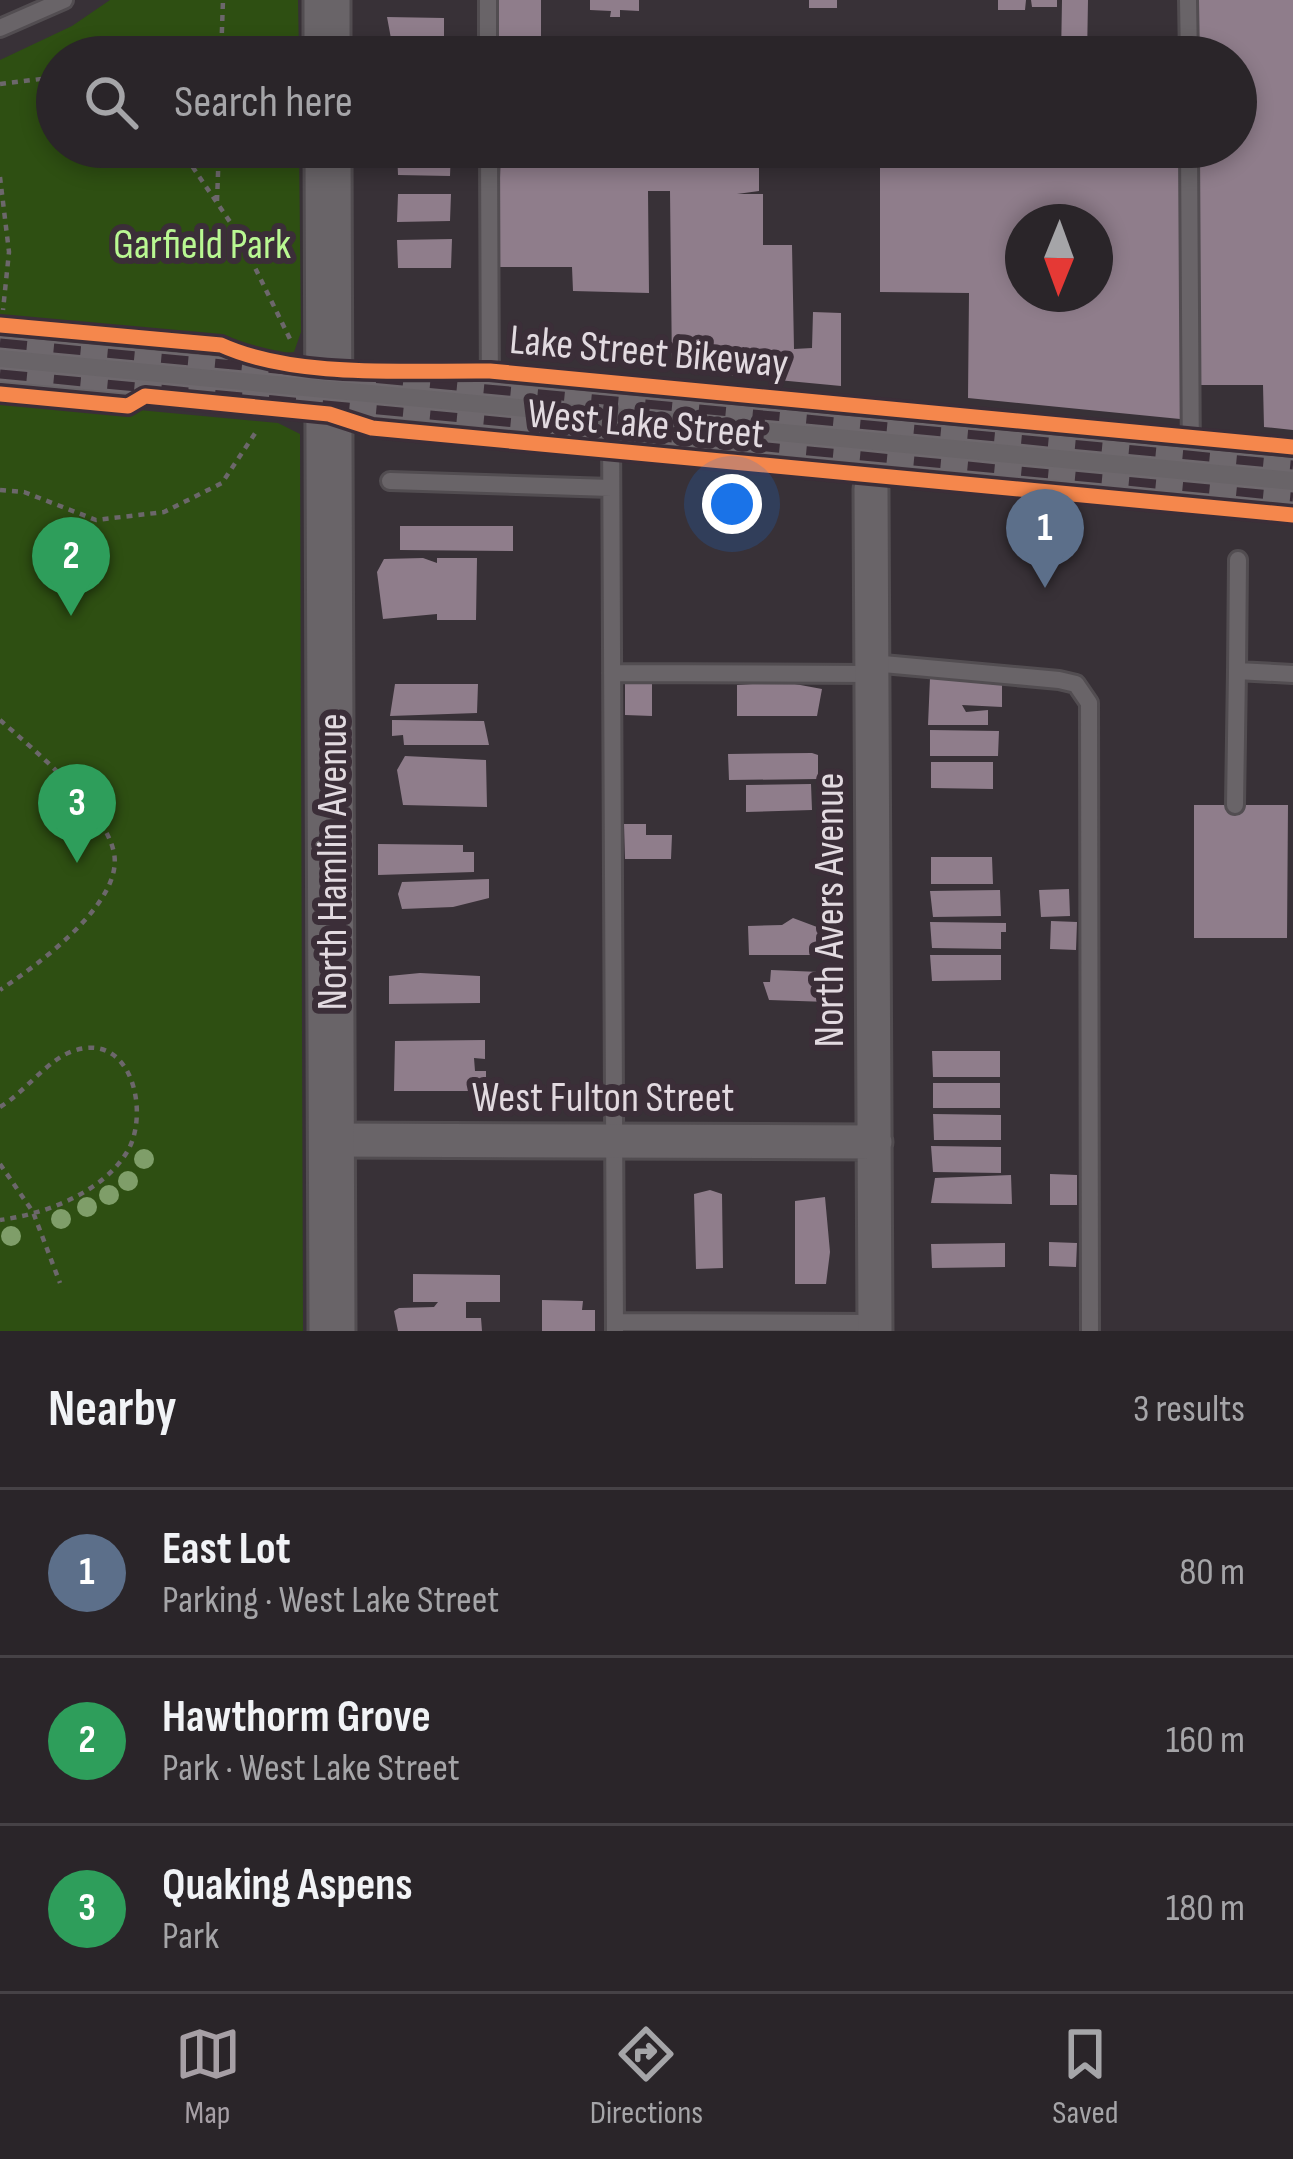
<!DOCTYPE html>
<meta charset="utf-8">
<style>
:root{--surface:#2a2529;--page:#322d31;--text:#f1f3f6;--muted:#a5a5a8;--line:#464246;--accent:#a69fa5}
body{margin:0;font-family:"Sofia Sans Condensed",sans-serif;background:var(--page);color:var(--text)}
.compass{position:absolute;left:1005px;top:204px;width:108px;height:108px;border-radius:50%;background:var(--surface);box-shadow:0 6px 18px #0003;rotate:181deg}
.you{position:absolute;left:732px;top:504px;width:42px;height:42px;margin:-30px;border:9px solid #fff;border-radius:50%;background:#1a73e8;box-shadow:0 0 0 18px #1a73e833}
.badge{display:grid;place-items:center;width:78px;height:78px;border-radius:50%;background:var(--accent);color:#fff;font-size:39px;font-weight:700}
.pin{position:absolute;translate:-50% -99px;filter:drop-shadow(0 3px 6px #0008)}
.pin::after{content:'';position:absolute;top:63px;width:42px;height:36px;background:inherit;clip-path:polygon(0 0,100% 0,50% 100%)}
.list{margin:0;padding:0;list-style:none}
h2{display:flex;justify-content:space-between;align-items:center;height:156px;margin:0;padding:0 48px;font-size:51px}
h2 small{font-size:39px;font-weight:400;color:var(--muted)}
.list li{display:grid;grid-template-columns:78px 1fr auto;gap:36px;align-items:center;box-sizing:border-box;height:168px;padding:0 48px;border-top:3px solid var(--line)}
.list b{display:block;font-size:45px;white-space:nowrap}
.list p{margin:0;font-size:39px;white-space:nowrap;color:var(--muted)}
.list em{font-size:39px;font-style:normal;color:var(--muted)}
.icon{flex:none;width:66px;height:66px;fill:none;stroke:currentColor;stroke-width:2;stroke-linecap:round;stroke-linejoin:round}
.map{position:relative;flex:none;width:1293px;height:1331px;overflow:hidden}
.search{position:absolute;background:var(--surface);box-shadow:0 6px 18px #0003;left:36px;right:36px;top:36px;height:132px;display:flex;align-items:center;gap:30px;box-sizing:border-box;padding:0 42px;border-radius:66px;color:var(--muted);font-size:45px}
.sheet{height:660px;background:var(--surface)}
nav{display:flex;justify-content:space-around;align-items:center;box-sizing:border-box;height:168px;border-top:3px solid var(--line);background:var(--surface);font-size:33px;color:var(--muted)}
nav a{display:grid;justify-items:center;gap:6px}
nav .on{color:var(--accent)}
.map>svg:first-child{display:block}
</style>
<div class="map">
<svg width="1293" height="1331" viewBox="0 0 1293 1331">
<rect width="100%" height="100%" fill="#383137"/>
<path fill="#2e4f12" d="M110,0h188l1,57h-242v90h242l2,185 -7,20 -41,3 -22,-13 -231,-22v-260l72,-34z
M0,397l278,26 22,11 3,897h-303z"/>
<path fill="#8f7d8b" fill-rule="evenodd" d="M498,0h43v37l-42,1z
M590,0h49v11l-19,-1v7h-10l1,-6 -21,-1z
M809,0h28v8h-28z
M998,0h28l-1,10h-27z
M1031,0h26v7h-25z
M1062,0h26l-1,57h-26z
M1198,0h95v430l-29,-3 -1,-42h-64v-238h37v-90h-38z
M387,17l57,1v28l-52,-2z
M501,147h258v44l-22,3h26v51h29l2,104 18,-1 1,-36 28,1v73l-169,-16 -2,-179h-22l1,102 -76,-2 -1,-24h-75z
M880,147h240l-1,17 63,1 -2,254 -212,-21 1,-105 -89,-1zM1023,222h72v72h-72z
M397,149l54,1 -1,26 -52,-1z
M398,194h53l-1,27 -53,1z
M452,239l-1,29h-53l-1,-28z
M400,526h113v25l-113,-1z
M423,558l14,5v-5h40l-1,62h-39v-6l-54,5 -6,-47 7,-13z
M930,678l72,7v22l-40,-2 4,7 22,-2v15h-60z
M784,682l38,7 -5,27h-80v-31z
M395,684h83l-1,29 -87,3z
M625,684h27v32l-27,-1z
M392,720l92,1 5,24h-85l-1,-10 -11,1z
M930,730l69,1 -1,25h-68z
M812,753l6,2v24l-89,1 -1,-26z
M405,756l81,4 1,47 -84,-2 -6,-35z
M931,762h62v27l-62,-1z
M811,784l1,26 -66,2v-27z
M1194,805h94l-1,133h-93z
M624,824h22v11h26l-1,24h-46z
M378,844l85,1v7h11v20l-96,3z
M931,857h61l1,27h-62z
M489,879v19l-36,9 -51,2 -4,-15 4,-12z
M1069,889l1,27 -29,1 -2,-27z
M1000,890l1,26 -68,1 -3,-26z
M793,918l32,12 -7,25h-69l-1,-29 34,-1z
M1051,921l26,1 -1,28 -26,-1z
M930,922l76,1v9h-5v17l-69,-1z
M930,955h71v25l-69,1z
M771,970l49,2 -1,14h10l-1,16 -59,-2 -6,-18h7z
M420,973l60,3v27l-91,1v-28z
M485,1040v19l-11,-1 1,13h11v20h-92l1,-50z
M932,1051h68v26h-67z
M933,1083h67v25h-67z
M933,1114l68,1v25h-67z
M931,1146l70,1v26l-68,-1z
M1050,1174l27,1v30h-27z
M1011,1175l1,29 -81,-1 4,-25z
M710,1190l12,4 1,74 -27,1 -2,-75z
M825,1197l5,55 -4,32h-31v-83z
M1049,1242l28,1 -1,24 -27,-1z
M1005,1243v24l-73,1 -1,-24z
M413,1274l87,1v27h-34v16h15l1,13h-84l-4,-20 5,-3 35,-1 4,-5h-25z
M542,1300l41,1 -1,9h13v21h-53z"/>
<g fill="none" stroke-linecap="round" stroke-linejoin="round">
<defs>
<path id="lane" d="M488,0v57
M1188,0l1,57
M0,28l64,-28
M489,147l1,257
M1189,147l2,323
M611,420l4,911
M390,481l221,7
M872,663l187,17 17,4 13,19 1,628
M1237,671l1,-111
M612,673l260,1
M1235,805l2,-134 56,3
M615,1322l260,1"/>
<path id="street" d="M871,489l4,842
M332,1140l543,2"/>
<path id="secondary" d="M327,0v57
M328,147l4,1184
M0,361l1293,122"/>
</defs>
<use href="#lane" stroke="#524d51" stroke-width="22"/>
<use href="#street" stroke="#524d51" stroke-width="39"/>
<use href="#secondary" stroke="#524d51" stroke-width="51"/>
<path stroke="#6c676b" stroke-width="4.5" stroke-dasharray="6 6" stroke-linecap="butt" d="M221,57l2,-57
M0,84l57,-7
M179,147l60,88 51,104
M0,177l9,75 -6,58
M217,201l2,-54
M0,490l24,2 72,28 68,-8 58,-29 36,-54
M0,720c34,30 105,88 114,133 10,50 -78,113 -114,137
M0,1107c25,-15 47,-47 73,-56 60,-21 77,64 54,101 -25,41 -82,62 -127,68
M0,1164l33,48 27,71"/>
<use href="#lane" stroke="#696468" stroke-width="16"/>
<use href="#street" stroke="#696468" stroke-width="33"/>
<use href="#secondary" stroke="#696468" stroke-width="45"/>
<defs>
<path id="rail" d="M0,343l1293,122
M0,374l1293,123"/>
</defs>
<use href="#rail" stroke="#6e686d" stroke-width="14"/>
<use href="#rail" stroke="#3b2e38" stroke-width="9" stroke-dasharray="27" stroke-linecap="butt"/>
<defs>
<path id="cycleway" d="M0,325l221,20c75,34 187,25 269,26l803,76
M0,394l128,12 17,-10 184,18 43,14 921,87"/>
</defs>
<use href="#cycleway" stroke="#3b2e38" stroke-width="22"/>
<use href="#cycleway" stroke="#f5874c" stroke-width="15"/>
</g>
<g fill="#7f9e69">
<circle cx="144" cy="1159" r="10"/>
<circle cx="128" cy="1181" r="10"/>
<circle cx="109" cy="1195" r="10"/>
<circle cx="87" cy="1207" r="10"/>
<circle cx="61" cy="1219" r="10"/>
<circle cx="11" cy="1236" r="10"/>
</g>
<g text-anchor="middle" stroke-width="12" stroke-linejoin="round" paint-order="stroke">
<g font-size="42" fill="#b9f892" stroke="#3b2e38">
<text x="202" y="258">Garfield Park</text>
</g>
<g font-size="42" fill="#e2dae0" stroke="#3b2e38">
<text transform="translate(649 350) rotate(5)" y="15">Lake Street Bikeway</text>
<text transform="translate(646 422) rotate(5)" y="15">West Lake Street</text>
<text transform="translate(331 862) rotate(-90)" y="15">North Hamlin Avenue</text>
<text transform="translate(828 910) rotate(-90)" y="15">North Avers Avenue</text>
<text x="603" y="1111">West Fulton Street</text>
</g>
</g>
</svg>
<svg class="compass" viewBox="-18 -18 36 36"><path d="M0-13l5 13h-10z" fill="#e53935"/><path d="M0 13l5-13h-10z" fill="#a5a5a8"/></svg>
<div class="you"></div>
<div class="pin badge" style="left:1045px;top:588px;background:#5c6f8a">1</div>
<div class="pin badge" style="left:71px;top:616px;background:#2e9e5b">2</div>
<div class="pin badge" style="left:77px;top:863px;background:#2e9e5b">3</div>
<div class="search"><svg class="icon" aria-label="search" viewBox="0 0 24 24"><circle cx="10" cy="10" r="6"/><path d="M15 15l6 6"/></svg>Search here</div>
</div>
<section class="sheet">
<h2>Nearby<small>3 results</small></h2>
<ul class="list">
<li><span class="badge" style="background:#5c6f8a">1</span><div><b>East Lot</b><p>Parking · West Lake Street</p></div><em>80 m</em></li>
<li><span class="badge" style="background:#2e9e5b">2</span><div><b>Hawthorm Grove</b><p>Park · West Lake Street</p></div><em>160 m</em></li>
<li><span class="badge" style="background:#2e9e5b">3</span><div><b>Quaking Aspens</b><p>Park</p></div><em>180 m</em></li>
</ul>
</section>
<nav>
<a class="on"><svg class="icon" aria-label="map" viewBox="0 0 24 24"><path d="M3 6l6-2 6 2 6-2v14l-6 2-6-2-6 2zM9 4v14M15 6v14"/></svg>Map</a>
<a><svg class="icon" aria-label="directions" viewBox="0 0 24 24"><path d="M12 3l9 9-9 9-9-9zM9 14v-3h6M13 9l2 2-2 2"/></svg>Directions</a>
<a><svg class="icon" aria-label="saved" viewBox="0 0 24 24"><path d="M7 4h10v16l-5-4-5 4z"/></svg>Saved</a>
</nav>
